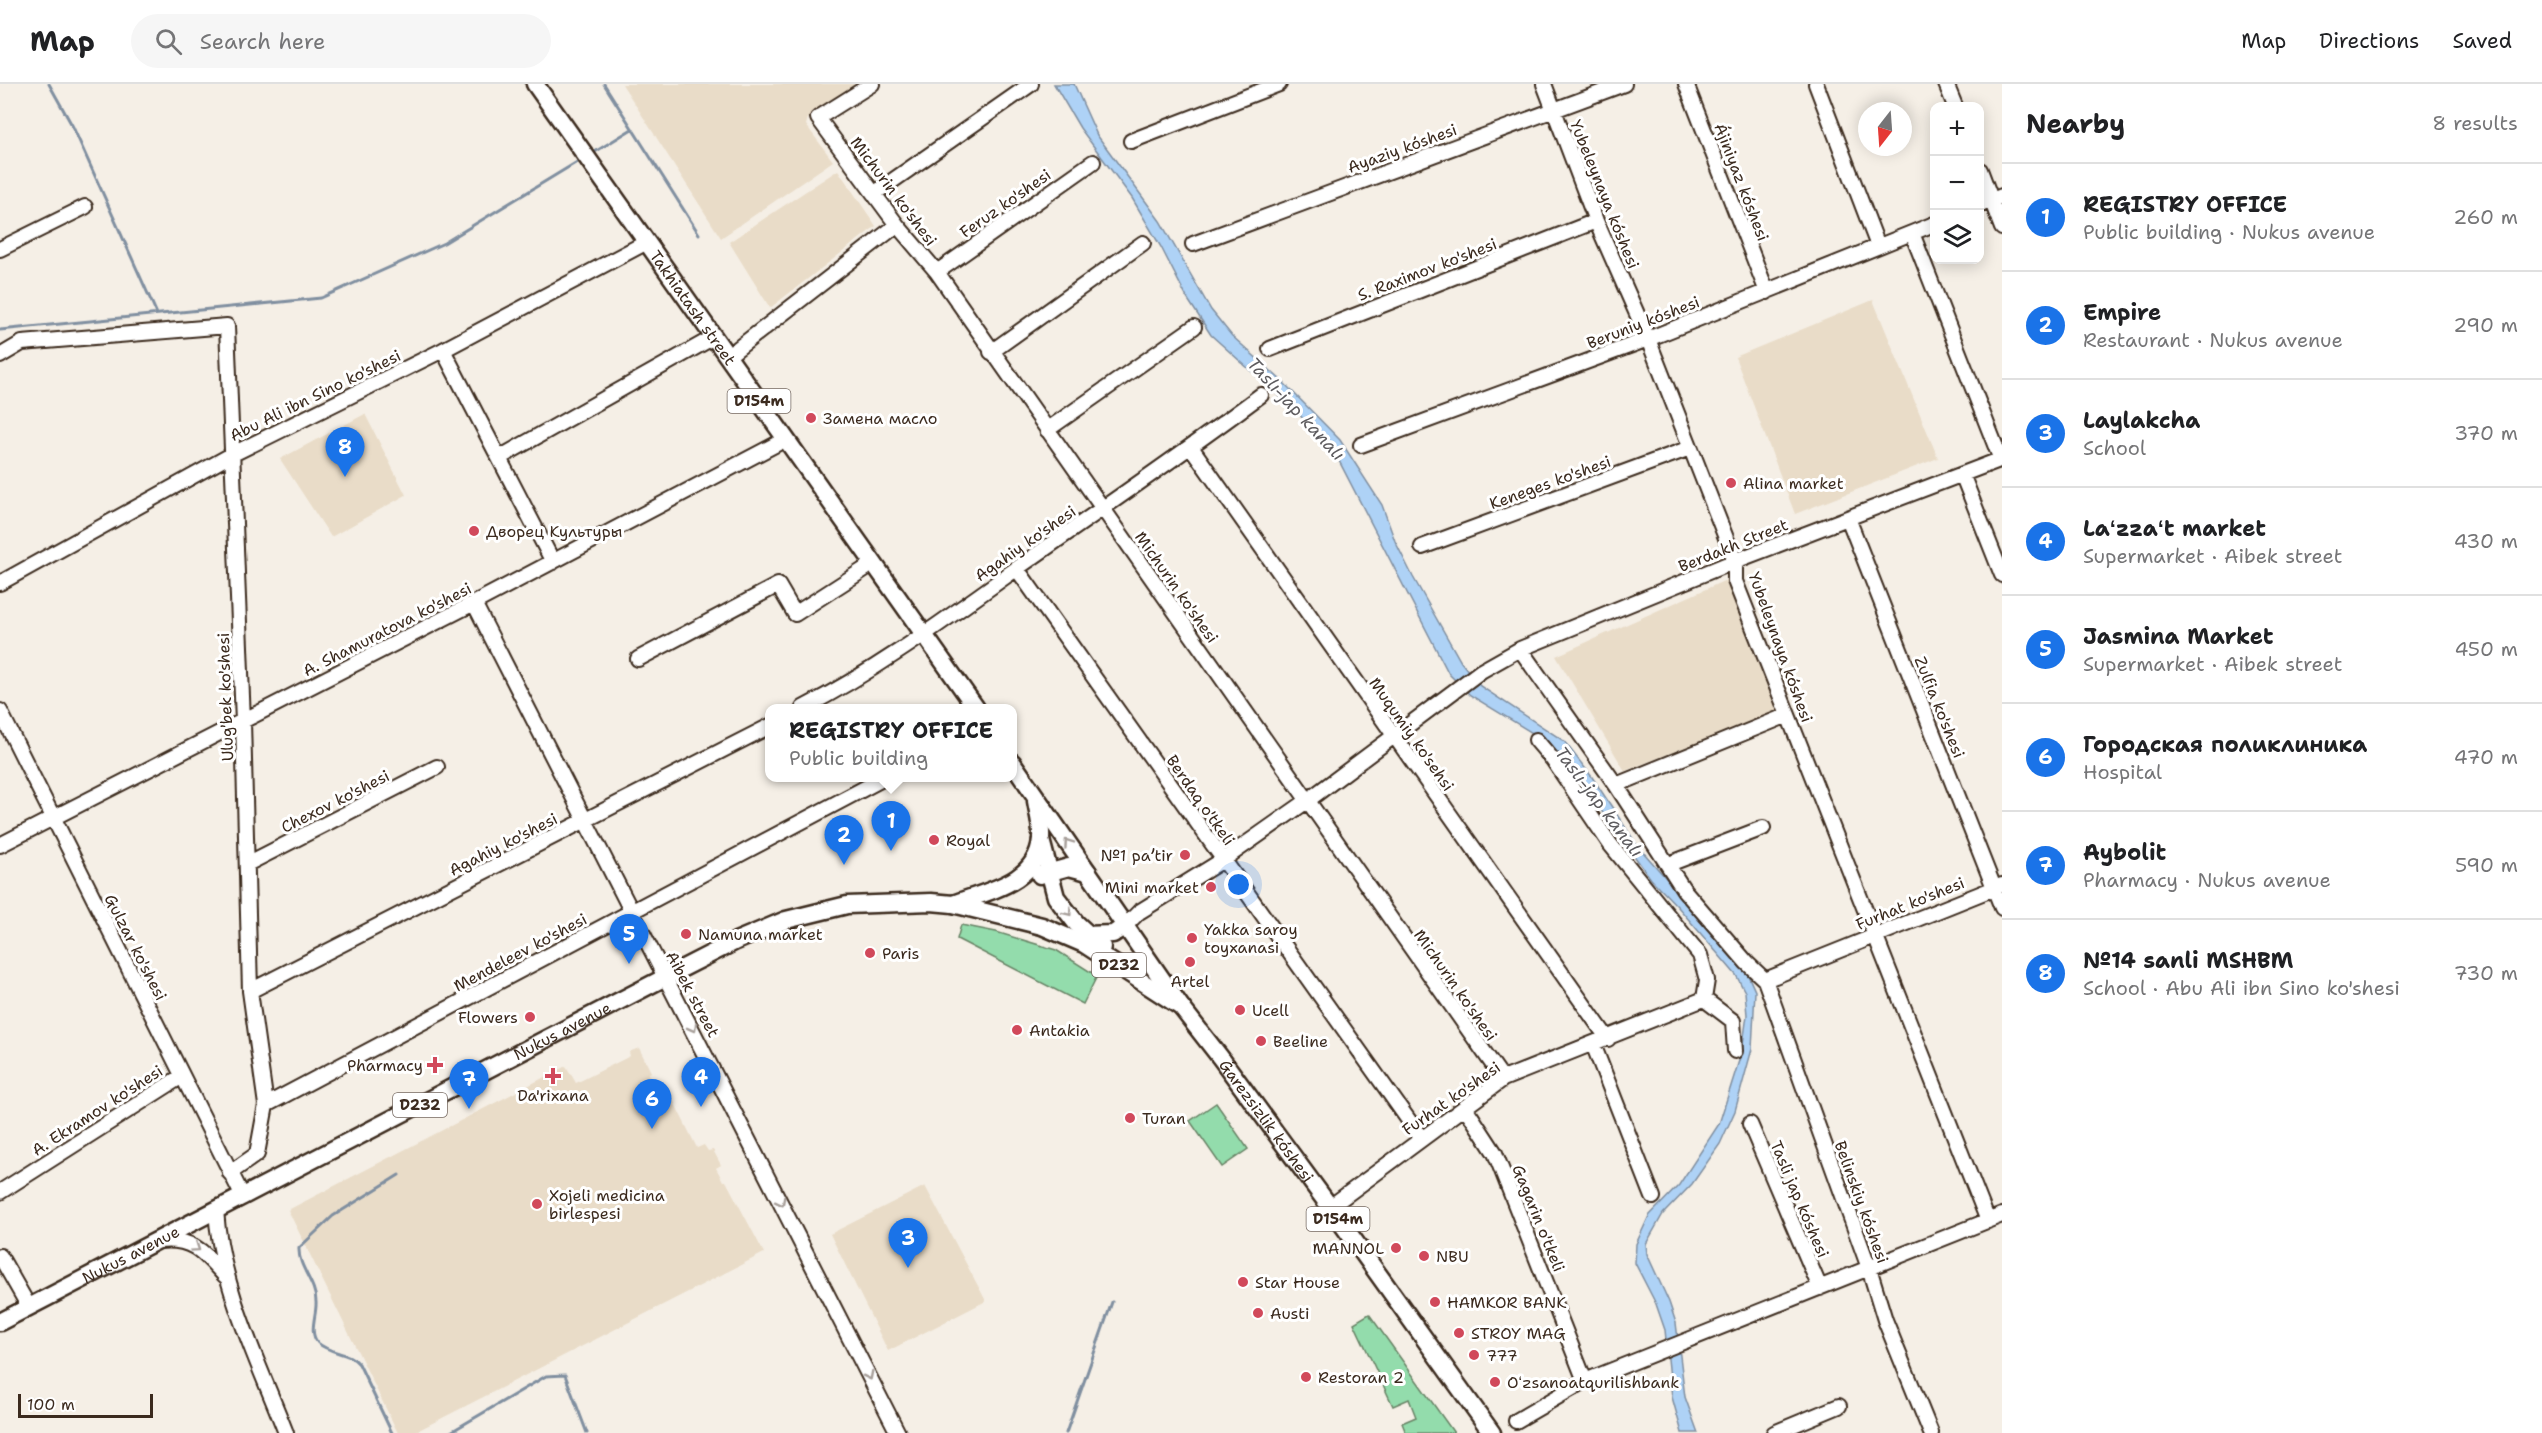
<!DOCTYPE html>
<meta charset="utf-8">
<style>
:root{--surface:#fff;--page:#f6f6f6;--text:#202124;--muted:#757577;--line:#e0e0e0;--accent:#1a73e8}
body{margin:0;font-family:"Shantell Sans",sans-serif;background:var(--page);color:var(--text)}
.controls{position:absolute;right:18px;top:18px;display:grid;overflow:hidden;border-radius:12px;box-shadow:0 3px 15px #0003}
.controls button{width:54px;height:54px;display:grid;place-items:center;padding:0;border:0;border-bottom:2px solid var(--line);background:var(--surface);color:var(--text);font:30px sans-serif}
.compass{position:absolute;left:1858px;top:18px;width:54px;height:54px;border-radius:50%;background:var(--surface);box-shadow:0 3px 15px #0003;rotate:197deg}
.scale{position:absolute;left:18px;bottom:15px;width:135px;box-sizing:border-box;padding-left:6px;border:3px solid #3b2a1e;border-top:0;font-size:16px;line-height:21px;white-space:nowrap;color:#3b2a1e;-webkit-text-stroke:4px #fff;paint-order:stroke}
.you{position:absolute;left:1239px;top:801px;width:21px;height:21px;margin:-15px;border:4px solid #fff;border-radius:50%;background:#1a73e8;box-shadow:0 0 0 9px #1a73e833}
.badge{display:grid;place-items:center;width:39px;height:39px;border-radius:50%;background:var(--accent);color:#fff;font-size:20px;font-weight:700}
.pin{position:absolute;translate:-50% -50px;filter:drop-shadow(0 2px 3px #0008)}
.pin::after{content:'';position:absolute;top:32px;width:21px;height:18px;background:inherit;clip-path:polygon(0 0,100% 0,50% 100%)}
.popup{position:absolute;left:765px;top:620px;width:252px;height:78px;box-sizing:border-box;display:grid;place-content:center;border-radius:12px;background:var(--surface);filter:drop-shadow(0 2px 4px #0005);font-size:20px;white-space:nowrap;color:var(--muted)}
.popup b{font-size:22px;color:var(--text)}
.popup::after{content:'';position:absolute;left:50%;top:100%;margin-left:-12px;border:12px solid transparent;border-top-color:var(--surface)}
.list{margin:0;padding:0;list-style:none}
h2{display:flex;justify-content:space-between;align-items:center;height:78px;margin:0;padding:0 24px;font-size:26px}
h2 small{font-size:20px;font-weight:400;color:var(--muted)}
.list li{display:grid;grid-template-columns:39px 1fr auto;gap:18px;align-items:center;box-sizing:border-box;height:108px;padding:0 24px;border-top:2px solid var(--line)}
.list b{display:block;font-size:22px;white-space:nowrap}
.list p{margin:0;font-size:20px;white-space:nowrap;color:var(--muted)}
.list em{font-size:20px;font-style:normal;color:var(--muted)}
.icon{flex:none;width:33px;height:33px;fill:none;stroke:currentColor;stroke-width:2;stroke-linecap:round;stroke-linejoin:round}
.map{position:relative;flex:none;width:2002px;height:1349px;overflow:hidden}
header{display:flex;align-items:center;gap:36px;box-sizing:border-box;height:84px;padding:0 30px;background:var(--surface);border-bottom:2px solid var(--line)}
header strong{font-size:28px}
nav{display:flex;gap:33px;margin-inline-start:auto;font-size:21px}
.search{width:420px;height:54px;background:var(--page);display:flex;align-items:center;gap:15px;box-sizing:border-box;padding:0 21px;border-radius:33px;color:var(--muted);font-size:22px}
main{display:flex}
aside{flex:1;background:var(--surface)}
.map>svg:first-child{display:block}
</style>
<header>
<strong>Map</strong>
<div class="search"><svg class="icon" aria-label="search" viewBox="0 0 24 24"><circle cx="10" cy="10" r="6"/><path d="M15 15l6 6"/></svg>Search here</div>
<nav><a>Map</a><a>Directions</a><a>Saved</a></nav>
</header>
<main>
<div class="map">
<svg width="2002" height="1349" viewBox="0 0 2002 1349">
<rect width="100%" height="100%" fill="#f5efe6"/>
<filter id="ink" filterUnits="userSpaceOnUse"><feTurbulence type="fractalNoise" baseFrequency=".0167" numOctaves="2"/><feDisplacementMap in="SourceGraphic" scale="12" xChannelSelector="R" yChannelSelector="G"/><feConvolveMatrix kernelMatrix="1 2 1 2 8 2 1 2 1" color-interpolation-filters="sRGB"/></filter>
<g filter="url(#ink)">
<path fill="#e9dcc8" d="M622,0h238l-52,34 -2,7 27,36 -112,77z
M838,86l38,56 -106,82 -41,-66z
M1873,216l65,158 -143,56 -60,-157z
M365,330l41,81 -75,42 -51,-78z
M1726,496l51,131 -152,60 -69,-115z
M639,964l12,24 -3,2 16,30 9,-4 24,48 7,-3 4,6 5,-1 8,15 -5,3 7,13h3l38,72 -351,180h-15l-110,-223 278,-144 10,17 54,-27 -1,-4z
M925,1102l61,115 -98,50 -58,-117z"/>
<path fill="#93dcac" stroke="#678365" stroke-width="1.5" d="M961,841l35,7 60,18 41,26 -14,28 -126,-65z
M1216,1019l32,46 -26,18 -32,-46z
M1369,1230l85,119h-48l-4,-10 14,-6 -7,-18 -16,7 -39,-83z"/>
<path fill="#aed2f6" stroke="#808fa0" stroke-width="1.5" d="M1054,0h20l23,51 63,86 51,89 21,26 50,45 58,59 42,65 13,36 18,36 48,85 19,24 84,55 28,36 45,68 98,112 12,16 8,18 -3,58 -17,62 -15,33 -28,40 -29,30 -17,30 1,10 22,48 7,21 9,74 13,36h-16l-10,-36 -7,-67 -9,-26 -21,-41 1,-19 13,-28 30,-31 40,-61 23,-73 5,-36 -2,-23 -9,-17 -58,-68 -27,-28 -72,-99 -35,-40 -74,-45 -21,-21 -111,-215 -40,-46 -87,-78 -24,-37 -26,-51 -29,-49 -52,-70z"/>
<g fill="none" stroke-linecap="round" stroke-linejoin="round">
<path stroke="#808fa0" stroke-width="3" d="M49,0l24,43 84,187
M604,0l95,150
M590,71l42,-26
M0,246l321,-32 123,-55 138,-84
M392,1349l-33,-69c-9,-12 -29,-10 -41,-21 -10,-11 -1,-28 -2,-41 0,-20 -18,-34 -17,-54l34,-32 66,-41
M449,1349l97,-57 19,-1 22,58
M1066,1349l46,-131"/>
<defs>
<path id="minor" d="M872,0l-54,34 79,107 40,47 566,807
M1544,0l52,137 52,118 87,222v20l253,640
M1686,0l81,208
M1816,0l62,162
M1946,0l9,22
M1131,57l148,-57
M1980,86l22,58
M875,109l156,-109
M1980,121l22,-9
M1912,149l89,227
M1193,160l431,-160
M0,165l85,-42
M937,188l156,-110
M1270,265l326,-128
M443,266l110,212
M991,268l152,-109
M0,272l22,-13 205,-17 16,395 7,270 16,114 -9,49 -27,19
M728,272l169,-131
M1047,346l147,-103
M1361,361l287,-106 286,-115
M1191,363l417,592
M499,374l215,-121
M1962,390l40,101
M1848,434l154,390
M1422,463l268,-99
M1017,485l405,570
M0,499l231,-128 212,-105 204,-108
M474,519l424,830
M1520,565l96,136 68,105 63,73 18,17 104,288 16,52 46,113
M638,575l140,-74 17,29 79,-51
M803,624c76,-39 143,-89 213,-139 82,-58 165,-114 245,-174
M0,627l243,486
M1536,656l17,20 57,84 90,111 7,25 -3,19
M1616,701l172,-70
M0,761l474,-242 312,-164
M247,780l190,-97
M1669,780l94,-36
M1126,841l13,-13 84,-52 84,-59 174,-130 39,-22 215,-88 267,-102
M1765,896l237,-95
M250,907l520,-265
M1704,915l29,22 2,30
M1593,960l60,153
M266,1021l618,-327
M1465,1023l30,46 90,228
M1750,1040l70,164
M0,1108l182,-116
M1330,1123l173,-128 201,-80
M216,1126c5,78 42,151 70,223
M159,1157c34,-4 45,12 66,35
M0,1172l29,51
M1516,1337l69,-40 417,-166
M1774,1349l65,-27"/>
<g id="major">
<path id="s1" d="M535,0l441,624"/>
<path id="s2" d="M1012,678l169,245 39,50 110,150 162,226"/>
<path d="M1041,756l15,57 20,26 26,24"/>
<path d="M1040,791l29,-8 19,5"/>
<path d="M953,820c34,-13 84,-21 88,-65 1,-12 -3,-26 -5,-38"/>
<path d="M1084,851l29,-1 13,-9"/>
<path id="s3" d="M0,1238l683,-354 53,-27 50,-21 61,-15 84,-3 22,2 89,22 42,18 97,63"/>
</g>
</defs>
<use href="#minor" stroke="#3b2a1e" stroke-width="18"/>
<use href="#major" stroke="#3b2a1e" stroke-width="21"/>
<use href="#minor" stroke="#fff" stroke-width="14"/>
<use href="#major" stroke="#fff" stroke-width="16"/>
</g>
<defs><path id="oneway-chevron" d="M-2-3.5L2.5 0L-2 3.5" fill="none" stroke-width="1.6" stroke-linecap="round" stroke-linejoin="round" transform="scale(1.5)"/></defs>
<g stroke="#a79f9a">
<use href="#oneway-chevron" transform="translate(1068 759) rotate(-125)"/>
<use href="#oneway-chevron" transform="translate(1068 828) rotate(52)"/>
<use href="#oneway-chevron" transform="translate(693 944) rotate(62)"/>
<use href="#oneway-chevron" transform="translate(781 1118) rotate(63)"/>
<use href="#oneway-chevron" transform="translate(196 1164) rotate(34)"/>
<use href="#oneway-chevron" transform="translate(869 1292) rotate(63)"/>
</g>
</g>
<g fill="#d1495b" stroke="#fff" stroke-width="2">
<circle cx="811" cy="334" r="6"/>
<circle cx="1731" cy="399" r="6"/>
<circle cx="474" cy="447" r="6"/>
<circle cx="934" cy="756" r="6"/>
<circle cx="1185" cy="771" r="6"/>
<circle cx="1211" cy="803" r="6"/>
<circle cx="686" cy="850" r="6"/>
<circle cx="1192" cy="854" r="6"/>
<circle cx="870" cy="869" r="6"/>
<circle cx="1190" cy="878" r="6"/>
<circle cx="1240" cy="926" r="6"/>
<circle cx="530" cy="933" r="6"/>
<circle cx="1017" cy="946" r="6"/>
<circle cx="1261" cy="957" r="6"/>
<path d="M432 972h6v6h6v6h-6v6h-6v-6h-6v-6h6z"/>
<path d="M550 983h6v6h6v6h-6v6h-6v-6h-6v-6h6z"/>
<circle cx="1130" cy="1034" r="6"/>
<circle cx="537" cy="1120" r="6"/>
<circle cx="1396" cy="1164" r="6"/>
<circle cx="1424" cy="1172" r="6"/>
<circle cx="1243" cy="1198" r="6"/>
<circle cx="1435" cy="1218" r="6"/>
<circle cx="1258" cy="1229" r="6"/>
<circle cx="1459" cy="1249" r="6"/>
<circle cx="1474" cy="1271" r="6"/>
<circle cx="1306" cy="1293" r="6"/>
<circle cx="1495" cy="1298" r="6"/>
</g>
<g text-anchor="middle" stroke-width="6" stroke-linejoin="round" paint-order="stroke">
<g fill="#fff" stroke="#766a62" stroke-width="1.5">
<rect x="727.5" y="305" width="63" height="24" rx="4.5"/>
<rect x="1092" y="869" width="54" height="24" rx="4.5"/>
<rect x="393" y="1009" width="54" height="24" rx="4.5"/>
<rect x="1306.5" y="1123" width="63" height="24" rx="4.5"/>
</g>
<g font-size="15" font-weight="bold" fill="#3b2a1e">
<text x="759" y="322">D154m</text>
<text x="1119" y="886">D232</text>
<text x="420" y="1026">D232</text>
<text x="1338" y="1140">D154m</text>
</g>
<g font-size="16" fill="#3b2a1e" stroke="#fff">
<text transform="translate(1402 64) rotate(-20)" y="6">Ayaziy kóshesi</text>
<text transform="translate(1742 98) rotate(69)" y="6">Ájiniyaz kóshesi</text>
<text transform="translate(894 107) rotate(53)" y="6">Michurin ko'shesi</text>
<text transform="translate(1605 110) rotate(68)" y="6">Yubeleynaya kóshesi</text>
<text transform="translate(1005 119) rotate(-35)" y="6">Feruz ko'shesi</text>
<text transform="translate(1427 185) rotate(-21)" y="6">S. Raximov ko'shesi</text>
<text dy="6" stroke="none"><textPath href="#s1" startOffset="274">Takhiatash street</textPath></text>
<text transform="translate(1643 238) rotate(-21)" y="6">Beruniy kóshesi</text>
<text transform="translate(315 311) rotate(-26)" y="6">Abu Ali ibn Sino ko'shesi</text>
<text transform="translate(1550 398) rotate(-20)" y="6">Keneges ko'shesi</text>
<text transform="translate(1025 459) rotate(-35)" y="6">Agahiy ko'shesi</text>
<text transform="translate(1733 461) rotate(-22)" y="6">Berdakh Street</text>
<text transform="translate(1177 503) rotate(55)" y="6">Michurin ko'shesi</text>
<text transform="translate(387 545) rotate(-27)" y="6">A. Shamuratova ko'shesi</text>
<text transform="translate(1781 563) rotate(70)" y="6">Yubeleynaya kóshesi</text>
<text transform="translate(225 613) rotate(-92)" y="6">Ulug'bek ko'shesi</text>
<text transform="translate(1940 623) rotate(68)" y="6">Zulfia ko'shesi</text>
<text transform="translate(1412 650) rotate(55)" y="6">Muqumiy ko'sehsi</text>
<text transform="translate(1201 716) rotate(55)" y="6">Berdaq o'tkeli</text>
<text transform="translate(335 717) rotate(-27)" y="6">Chexov ko'shesi</text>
<text transform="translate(503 760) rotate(-27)" y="6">Agahiy ko'shesi</text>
<text transform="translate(1910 819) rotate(-22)" y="6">Furhat ko'shesi</text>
<text transform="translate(136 863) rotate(63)" y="6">Gulzar ko'shesi</text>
<text transform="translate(520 868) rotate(-28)" y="6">Mendeleev ko'shesi</text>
<text transform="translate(1456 901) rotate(55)" y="6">Michurin ko'shesi</text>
<text transform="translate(693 910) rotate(62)" y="6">Aibek street</text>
<text dy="6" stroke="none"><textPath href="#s3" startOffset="633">Nukus avenue</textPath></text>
<text transform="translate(1451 1014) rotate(-35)" y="6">Furhat ko'shesi</text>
<text transform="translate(97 1026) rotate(-33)" y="6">A. Ekramov ko'shesi</text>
<text dy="6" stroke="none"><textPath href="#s2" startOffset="440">Ǵarezsizlik kóshesi</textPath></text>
<text transform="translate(1800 1115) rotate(67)" y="6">Tasli jap kóshesi</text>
<text transform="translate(1862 1118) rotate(70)" y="6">Belinskiy kóshesi</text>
<text transform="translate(1539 1134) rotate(68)" y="6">Gagarin o'tkeli</text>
<text dy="6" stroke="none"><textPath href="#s3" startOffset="147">Nukus avenue</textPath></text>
</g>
<g font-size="16" fill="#3b2a1e" stroke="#fff" text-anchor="start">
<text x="823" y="340">Замена масло</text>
<text x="1743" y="405">Alina market</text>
<text x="486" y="453">Дворец Культуры</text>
<text x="946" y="762">Royal</text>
<text x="1173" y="777" text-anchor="end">№1 paʼtir</text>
<text x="1199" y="809" text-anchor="end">Mini market</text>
<text x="1204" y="851">Yakka saroy<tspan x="1204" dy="18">toyxanasi</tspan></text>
<text x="698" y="856">Namuna market</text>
<text x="882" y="875">Paris</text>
<text x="1190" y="903" text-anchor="middle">Artel</text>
<text x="1252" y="932">Ucell</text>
<text x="518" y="939" text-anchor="end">Flowers</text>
<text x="1029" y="952">Antakia</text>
<text x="1273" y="963">Beeline</text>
<text x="423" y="987" text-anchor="end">Pharmacy</text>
<text x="553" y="1017" text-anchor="middle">Da'rixana</text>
<text x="1142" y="1040">Turan</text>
<text x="549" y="1117">Xojeli medicina<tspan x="549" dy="18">birlespesi</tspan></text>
<text x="1384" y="1170" text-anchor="end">MANNOL</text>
<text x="1436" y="1178">NBU</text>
<text x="1255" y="1204">Star House</text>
<text x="1447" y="1224">HAMKOR BANK</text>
<text x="1270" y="1235">Austi</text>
<text x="1471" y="1255">STROY MAG</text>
<text x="1486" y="1277">777</text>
<text x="1318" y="1299">Restoran 2</text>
<text x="1507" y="1304">Oʻzsanoatqurilishbank</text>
</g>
<g font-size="18" font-style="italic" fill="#5e5c5f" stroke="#fff">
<text transform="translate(1296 325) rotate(47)" y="6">Taslı-jap kanalı</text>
<text transform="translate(1599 718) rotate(53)" y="6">Taslı-jap kanalı</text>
</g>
</g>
</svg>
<div class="controls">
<button>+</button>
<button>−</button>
<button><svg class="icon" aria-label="layers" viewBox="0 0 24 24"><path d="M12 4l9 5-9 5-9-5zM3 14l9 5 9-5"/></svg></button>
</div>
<svg class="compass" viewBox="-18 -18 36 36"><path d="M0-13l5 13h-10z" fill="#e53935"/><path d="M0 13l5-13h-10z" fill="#757577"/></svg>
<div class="scale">100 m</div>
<div class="you"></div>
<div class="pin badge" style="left:891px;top:767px">1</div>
<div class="popup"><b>REGISTRY OFFICE</b>Public building</div>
<div class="pin badge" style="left:844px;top:781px">2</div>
<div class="pin badge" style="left:908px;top:1184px">3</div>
<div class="pin badge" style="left:701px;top:1023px">4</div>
<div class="pin badge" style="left:629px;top:880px">5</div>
<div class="pin badge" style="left:652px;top:1045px">6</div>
<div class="pin badge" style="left:469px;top:1025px">7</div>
<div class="pin badge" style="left:345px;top:393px">8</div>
</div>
<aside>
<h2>Nearby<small>8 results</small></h2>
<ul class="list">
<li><span class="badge">1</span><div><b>REGISTRY OFFICE</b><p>Public building · Nukus avenue</p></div><em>260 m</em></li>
<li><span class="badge">2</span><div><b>Empire</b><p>Restaurant · Nukus avenue</p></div><em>290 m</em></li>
<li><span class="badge">3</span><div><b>Laylakcha</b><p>School</p></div><em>370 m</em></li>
<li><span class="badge">4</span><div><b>Laʻzzaʻt market</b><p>Supermarket · Aibek street</p></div><em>430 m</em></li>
<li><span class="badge">5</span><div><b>Jasmina Market</b><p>Supermarket · Aibek street</p></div><em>450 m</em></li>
<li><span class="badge">6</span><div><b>Городская поликлиника</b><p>Hospital</p></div><em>470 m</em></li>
<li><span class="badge">7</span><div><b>Aybolit</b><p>Pharmacy · Nukus avenue</p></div><em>590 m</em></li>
<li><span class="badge">8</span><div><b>№14 sanli MSHBM</b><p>School · Abu Ali ibn Sino ko'shesi</p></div><em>730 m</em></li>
</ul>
</aside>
</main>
